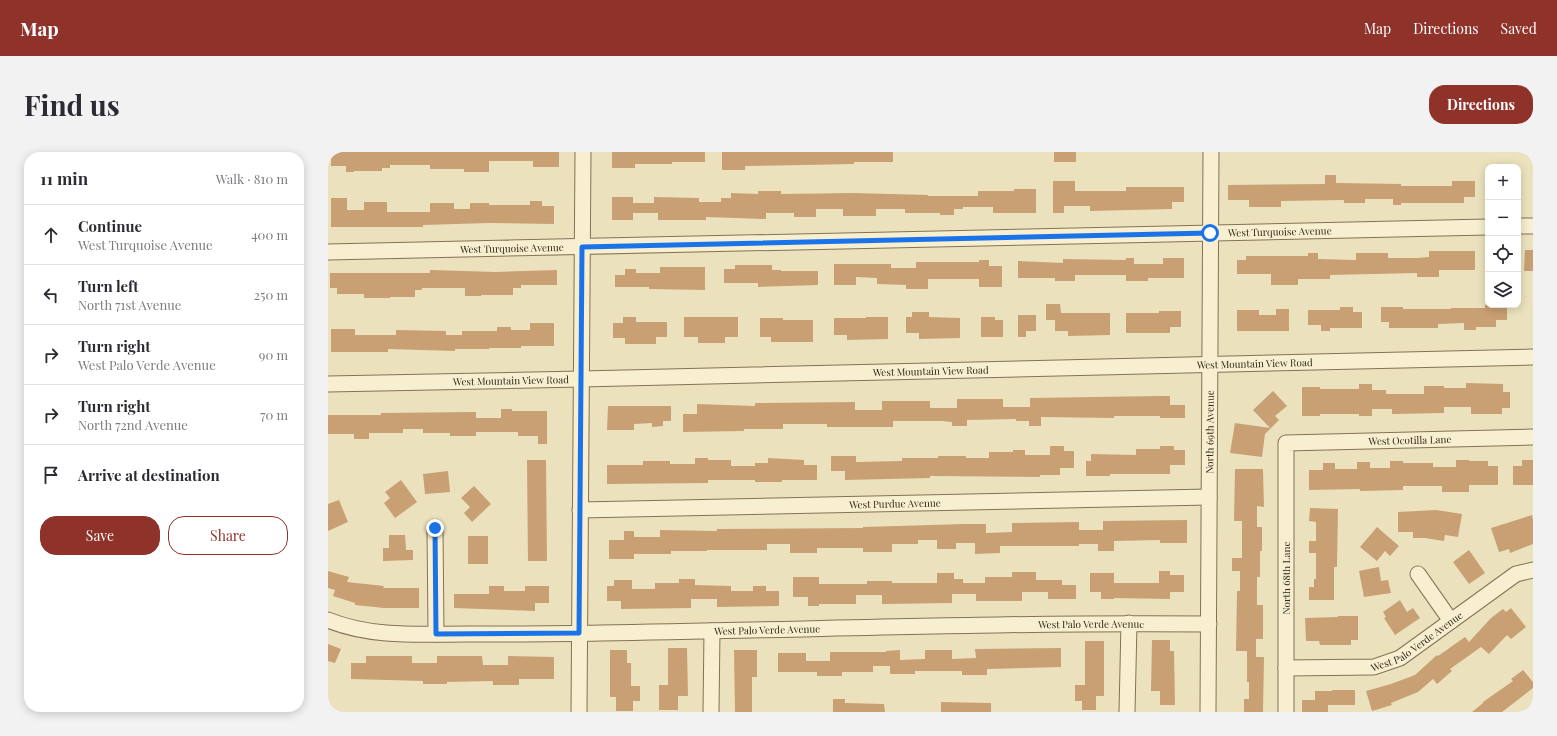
<!DOCTYPE html>
<meta charset="utf-8">
<style>
:root{--surface:#fff;--page:#f2f2f3;--text:#2b2b33;--muted:#7c7c81;--line:#e1e1e2;--accent:#8f322a}
body{margin:0;font-family:"Playfair Display",serif;background:var(--page);color:var(--text)}
.controls{position:absolute;right:12px;top:12px;display:grid;overflow:hidden;border-radius:8px;box-shadow:0 2px 10px #0003}
.controls button{width:36px;height:36px;display:grid;place-items:center;padding:0;border:0;border-bottom:1px solid var(--line);background:var(--surface);color:var(--text);font:20px sans-serif}
.stop{position:absolute;width:12px;height:12px;margin:-9px;border:3px solid #1a73e8;border-radius:50%;background:#fff}
.stop.end{background:#1a73e8;border-color:#fff;box-shadow:0 1px 4px #0008}
.list{margin:0;padding:0;list-style:none}
h2{display:flex;justify-content:space-between;align-items:center;height:52px;margin:0;padding:0 16px;font-size:17px}
h2 small{font-size:13px;font-weight:400;color:var(--muted)}
.list li{display:grid;grid-template-columns:26px 1fr auto;gap:12px;align-items:center;box-sizing:border-box;height:60px;padding:0 16px;border-top:1px solid var(--line)}
.list b{display:block;font-size:15px;white-space:nowrap}
.list p{margin:0;font-size:13px;white-space:nowrap;color:var(--muted)}
.list em{font-size:13px;font-style:normal;color:var(--muted)}
.actions{display:flex;gap:8px;padding:12px 16px}
.actions a{flex:1;padding:9px 0;border:1px solid var(--accent);border-radius:16px;text-align:center;font-size:14px;color:var(--accent)}
.actions .main{background:var(--accent);color:#fff}
.icon{flex:none;width:22px;height:22px;fill:none;stroke:currentColor;stroke-width:2;stroke-linecap:round;stroke-linejoin:round}
.map{position:relative;flex:none;width:1205px;height:560px;overflow:hidden;border-radius:16px}
header{display:flex;align-items:center;gap:24px;box-sizing:border-box;height:56px;padding:0 20px;background:var(--accent);color:#fff}
header strong{font-size:19px}
nav{display:flex;gap:22px;margin-inline-start:auto;font-size:14px}
.intro{display:flex;align-items:center;justify-content:space-between;box-sizing:border-box;height:96px;padding:0 24px}
h1{margin:0;font-size:28px}
.button{padding:10px 18px;border-radius:16px;background:var(--accent);color:#fff;font-size:14px;font-weight:700}
main{display:flex;gap:24px;padding:0 24px}
aside{flex:1;background:var(--surface);border-radius:16px;box-shadow:0 2px 10px #0003}
.map>svg:first-child{display:block}
</style>
<header>
<strong>Map</strong>
<nav><a>Map</a><a>Directions</a><a>Saved</a></nav>
</header>
<div class="intro"><h1>Find us</h1><a class="button">Directions</a></div>
<main>
<aside>
<h2>11 min<small>Walk · 810 m</small></h2>
<ul class="list">
<li><svg class="icon" aria-label="ahead" viewBox="0 0 24 24"><path d="M12 20V5M6 11l6-6 6 6"/></svg><div><b>Continue</b><p>West Turquoise Avenue</p></div><em>400 m</em></li>
<li><svg class="icon" aria-label="left" viewBox="0 0 24 24"><path d="M17 20v-9H6M10 6l-5 5 5 5"/></svg><div><b>Turn left</b><p>North 71st Avenue</p></div><em>250 m</em></li>
<li><svg class="icon" aria-label="right" viewBox="0 0 24 24"><path d="M7 20v-9h11M14 6l5 5-5 5"/></svg><div><b>Turn right</b><p>West Palo Verde Avenue</p></div><em>90 m</em></li>
<li><svg class="icon" aria-label="right" viewBox="0 0 24 24"><path d="M7 20v-9h11M14 6l5 5-5 5"/></svg><div><b>Turn right</b><p>North 72nd Avenue</p></div><em>70 m</em></li>
<li><svg class="icon" aria-label="arrive" viewBox="0 0 24 24"><path d="M6 21V4h12l-3 4 3 4H6"/></svg><div><b>Arrive at destination</b></div></li>
</ul>
<div class="actions"><a class="main">Save</a><a>Share</a></div>
</aside>
<div class="map">
<svg width="1205" height="560" viewBox="0 0 1205 560">
<rect width="100%" height="100%" fill="#ebe2bd"/>
<path fill="#c99f74" d="M3,0h228v15h-26v-6h-44v11h-25v-3h-34v-4h-40v3h-8v3h-28v1h-8v-6h-15z
M284,0h93v10h-33v2h-37v4h-23z
M394,0h171v10h-39v2l-109,2v4h-23z
M726,0h22v10h-22z
M997,23h11v8l65,1v2h51v-5h23v16h-11v6h-63v2h-8v-6h-28v4h-21v-3l-63,1v6h-32v-7h-21v-15l97,-1z
M725,29h22v10h51v-4h58v15h-12v7l-82,2v-5h-26v7h-11z
M686,37h22v24h-43v-6h-30v2h-9v6h-14v-2h-35v-4h-29v7h-33v-7h-27v8h-22v-4h-28v6l-60,-2v3h-48v-7h-25v7h-21v-23h21v6h21v-6l45,1v4h22v-4h10v-5l27,1v-3h23v3l72,-1 75,2v1h50v-5h36z
M3,46h16v12h17v-8h23v10h43v-9h24v6h16v-6h19v2h41v-4h12v5h12v18l-65,-1 -66,2v2h-92z
M1197,98h8v21h-9z
M1101,99h46v19h-36v7h-22v-4l-87,2v4h-32v6h-27v-11h-34v-14h9v-4h62v-3h10v6l38,1v-7h32v5h29l12,-1z
M798,106h8v6h29v-6h21v20h-36v3h-22v-6h-51v6h-20v-3h-37v-17l45,2v-4l63,1z
M651,108h10v6h13v21h-23v-8h-51v10h-22v-4l-29,-1v-6l-21,-1v8h-22v-21h57v4h25v-6h63z
M407,113h37v5h9v1h37v14l-60,2v-4h-34v-14h11z
M332,115h45v23l-56,-1v-2h-34v-12h10v-6h11v4h24z
M102,118l66,2 61,-2v15h-36v3h-8v7h-32v1h-16v-8h-43v2h-7v7h-25v1h-26v-4h-27v-6h-7v-15h100z
M718,152h14l1,9h49v22l-42,1v-5h-13v-11h-9z
M1157,153h22v15h-11v7h-20v3h-12v-7l-26,1v4h-49v-6h-8v-15h22v2h48v-1h34z
M1012,155h13v5h9v16h-32v3h-9v-6h-13v-15h32z
M948,157h13v22h-52v-21h22v5h17z
M831,159h22v16h-11v6h-44v-20h33z
M584,160h17v5l31,1v20l-41,1v-6h-13v-16h6z
M690,163h18v16h-10v6h-8z
M295,165h13v5h31v15h-11v7h-31v-6h-12v-15h10z
M356,165h54v20h-13v6h-27v-6h-14z
M538,165h22v22l-41,1v-5h-13v-17h32z
M653,165h14v3h8v17h-22z
M432,166h23v2h30v22h-42v-5h-11z
M202,171h24v23h-33v2h-32v1h-34v2l-67,-2v3h-57v-23h24v6h41v-5l50,1v4h16v-4h35v-4h14v3h19z
M1138,231l37,1v8h7v16h-8v6h-31v-7h-27v6l-52,1v-5h-20v7h-13v-2h-39v2h-18v-29h18v2h39v-5h13v6h14v4h38v-8h20v2h22z
M945,239l14,15 -12,10 4,4 -14,14 -3,23 -32,-4 5,-30 35,5 -17,-18z
M832,244h10v9h15v13h-25v-2h-46v2l-73,-1v9h-12v-5h-13v-2l-49,1v6h-15v-4l-10,-1h-49v6h-66v-3h-44v5h-39v2l-61,1v-18h14v-10l58,2v-3l100,-1v8h27v-9h48v7h27v-9h46v8h27v-9z
M280,254h63v15h-8v5l-11,1v-4l-18,1v6h-27z
M173,257h11v2h35v33h-9v-8h-20v-4h-42v4h-26v-3h-27v-4h-20v4h-34v6h-15v-5h-26v-19h53v-2l95,-1v6h25z
M722,294h14v5h10v17h-14v7h-20v2l-110,-1v2l-85,2v-9h-14v-15h25v6l46,-1v-3h36v-2h28v2h23v-6h24v-2h12v5h25z
M832,294h14v4h11v15h-15v9h-60v2h-24v-15h5v-7l45,1v-6h24z
M367,306h13v2h23v6h24v-3h13v-5l36,2v5h13v15h-35v2h-27v-2h-47v3l-101,1v-19h36v-4h27v3h25z
M199,308h19l1,101h-19z
M1128,308h13v1h19v5h10v19h-29v7h-27v-6h-39v4l-43,1v-2l-51,1v-20h14v-7h12v6h22v-7h13v6h20v-7h13v2h30v4h23z
M1194,308h11v25h-20v-19h9z
M907,317h28l1,38 -7,-1v21h5v24h-2v26h-3v28h6v34h-7v18h8l-1,55h-19v-13h5v-17h-2v-31h-11l1,-60h3v-20h-8v-13h10v-37h-8z
M120,319l2,21 -25,2 -2,-20z
M73,328l16,22 -22,16 -11,-15 6,-5 -5,-6z
M146,334l17,18 -19,18 -8,-9 6,-6 -9,-9z
M11,348l9,22 -20,9v-27z
M982,356l28,1 -1,58h-3v33h-25v-13h5v-8h2v-26h-7v-12h7v-19l-7,-1z
M1108,358l26,4 -4,23 -13,-2 -1,6 -19,-3h-12v-6h-15v-20z
M1204,363l1,5v24l-23,9 -1,-4 -10,3 -8,-24z
M859,368v23h-27v-3l-46,1v10h-16v-7h-19v2h-79v7l-25,1v-11h-19v6h-19v-9h-19v4h-26v8h-29v-4h-46v5h-27v-9h-23v6h-60v1h-36v3h-37v5h-25v-19h15v-9h10v6h26v-7l57,1v-2l146,-1v-1l102,-3h21v9l26,-1v-9l67,-1v8h24v-9z
M1049,375l22,19 -9,10 -5,-5 -8,10 -17,-14z
M61,383h16l1,15h7v10l-30,1v-13h6z
M140,384h20v28h-20z
M1141,398l16,23 -16,11 -16,-22z
M1051,415l2,14 7,-1 3,13 -27,4 -5,-26z
M0,419l21,6 -2,5 37,4 -1,2h36v20h-35l-29,-3v-2l-22,-7 2,-6 -7,-2z
M831,419h11v4h14v17h-14v7l-56,-1v1h-13v-7h-11v-19h24v10h45z
M684,420h24v8h26v5h14v14h-28v-7h-26v9h-46v-7h-24v9l-70,1v-9h-26v9h-37v2h-11v-9h-15v-20h26v7h48v-3h25v2h45v-10h17v6h9v4h22v-6h27z
M351,427h16v6l36,1v5h22v-5h13v5h13v15l-62,1v-8h-26v9l-70,1v-8h-14v-15h7v-6h18v9h23v-6h24z
M161,434h15v5h21v-5h24v17h-14v8l-81,-3v-14h35z
M1072,448l7,12 6,-4 7,10 -25,17 -11,-17 2,-1 -3,-5z
M1183,456l15,19 -15,12 -4,-4 -18,19 -8,-7 -31,22 2,2 -15,13 -4,-5 -15,13 -27,11 1,2 -20,6 -6,-20 25,-7 24,-9 22,-20 1,1 27,-19 4,5 22,-24 12,-9 3,3z
M1010,464h20v24h-7v5h-31l-1,-4h-13l-1,-23 33,-1z
M824,488h18v11h4l1,54h-15v-14h-9z
M757,489h19v55h-8v14h-14v-9h-7v-16h10z
M0,492l13,5 -6,14 -7,-2z
M340,496h19l1,48h-10v14h-19v-25h9z
M733,496v19l-74,2v6h-25v-4h-47v3h-25v-8h-17v6h-31v4h-25v-4h-39v-19h28v8h24v-9h56v-1l14,-1v10l25,-1v-9h27v9l24,-1 -1,-9z
M282,498h17v13h4v23h9v15h-7v10h-17v-14h-6z
M406,498h23v27h-5v35h-17z
M38,504h46v7h25v-7h45l1,9h25v-9l46,1v22h-35v6h-26v-4l-46,1v2h-24v-3l-72,-2v-16h15z
M1195,518l10,12v6l-31,24h-30l11,-9v-1l30,-21 -2,-2z
M1004,538h23v15h-27v7h-26v-12h13v-9h17z
M505,547h12v4l39,1 1,8h-52z
M613,550l50,1v9h-50z"/>
<g fill="none" stroke-linecap="round" stroke-linejoin="round">
<defs>
<g id="minor">
<path d="M1190,74h15"/>
<path id="s1" d="M0,100l1160,-25"/>
<path id="s2" d="M0,232l253,-5 952,-22"/>
<path id="s3" d="M252,358l629,-13"/>
<path d="M107,376l1,106"/>
<path d="M1090,422l33,47"/>
<path id="s4" d="M0,468c44,18 93,14 140,14 44,0 89,0 133,-1 203,-3 405,-11 608,-9"/>
<path id="s5" d="M958,516l88,-1 26,-9 116,-84 17,-4"/>
<path d="M251,560l4,-560"/>
<path d="M383,560l1,-81"/>
<path d="M799,560l2,-89"/>
<path id="s6" d="M880,560l3,-560"/>
<path id="s7" d="M958,560v-269l247,-6"/>
</g>
</defs>
<use href="#minor" stroke="#837257" stroke-width="17"/>
<use href="#minor" stroke="#f7efd0" stroke-width="15"/>
</g>
<g fill="none" stroke-linecap="round" stroke-linejoin="round">
<path stroke="#1a73e8" stroke-width="5" d="M107,376l1,106 143,-1 3,-386 628,-14"/>
</g>
<g text-anchor="middle" stroke-width="3" stroke-linejoin="round" paint-order="stroke">
<g font-size="10" fill="#32291b" stroke="#f3eccc">
<text dy="4" stroke="none"><textPath href="#s1" startOffset="952">West Turquoise Avenue</textPath></text>
<text dy="4" stroke="none"><textPath href="#s1" startOffset="184">West Turquoise Avenue</textPath></text>
<text dy="4" stroke="none"><textPath href="#s2" startOffset="927">West Mountain View Road</textPath></text>
<text dy="4" stroke="none"><textPath href="#s2" startOffset="603">West Mountain View Road</textPath></text>
<text dy="4" stroke="none"><textPath href="#s2" startOffset="183">West Mountain View Road</textPath></text>
<text dy="4" stroke="none"><textPath href="#s6" startOffset="280">North 69th Avenue</textPath></text>
<text dy="4" stroke="none"><textPath href="#s7" startOffset="393">West Ocotilla Lane</textPath></text>
<text dy="4" stroke="none"><textPath href="#s3" startOffset="315">West Purdue Avenue</textPath></text>
<text transform="translate(958 426) rotate(-90)" y="4">North 68th Lane</text>
<text dy="4" stroke="none"><textPath href="#s4" startOffset="765">West Palo Verde Avenue</textPath></text>
<text dy="4" stroke="none"><textPath href="#s4" startOffset="441">West Palo Verde Avenue</textPath></text>
<text dy="4" stroke="none"><textPath href="#s5" startOffset="138">West Palo Verde Avenue</textPath></text>
</g>
</g>
</svg>
<div class="controls">
<button>+</button>
<button>−</button>
<button><svg class="icon" aria-label="locate" viewBox="0 0 24 24"><circle cx="12" cy="12" r="6"/><path d="M12 2v4M12 18v4M2 12h4M18 12h4"/></svg></button>
<button><svg class="icon" aria-label="layers" viewBox="0 0 24 24"><path d="M12 4l9 5-9 5-9-5zM3 14l9 5 9-5"/></svg></button>
</div>
<div class="stop" style="left:882px;top:81px"></div>
<div class="stop end" style="left:107px;top:376px"></div>
</div>
</main>
